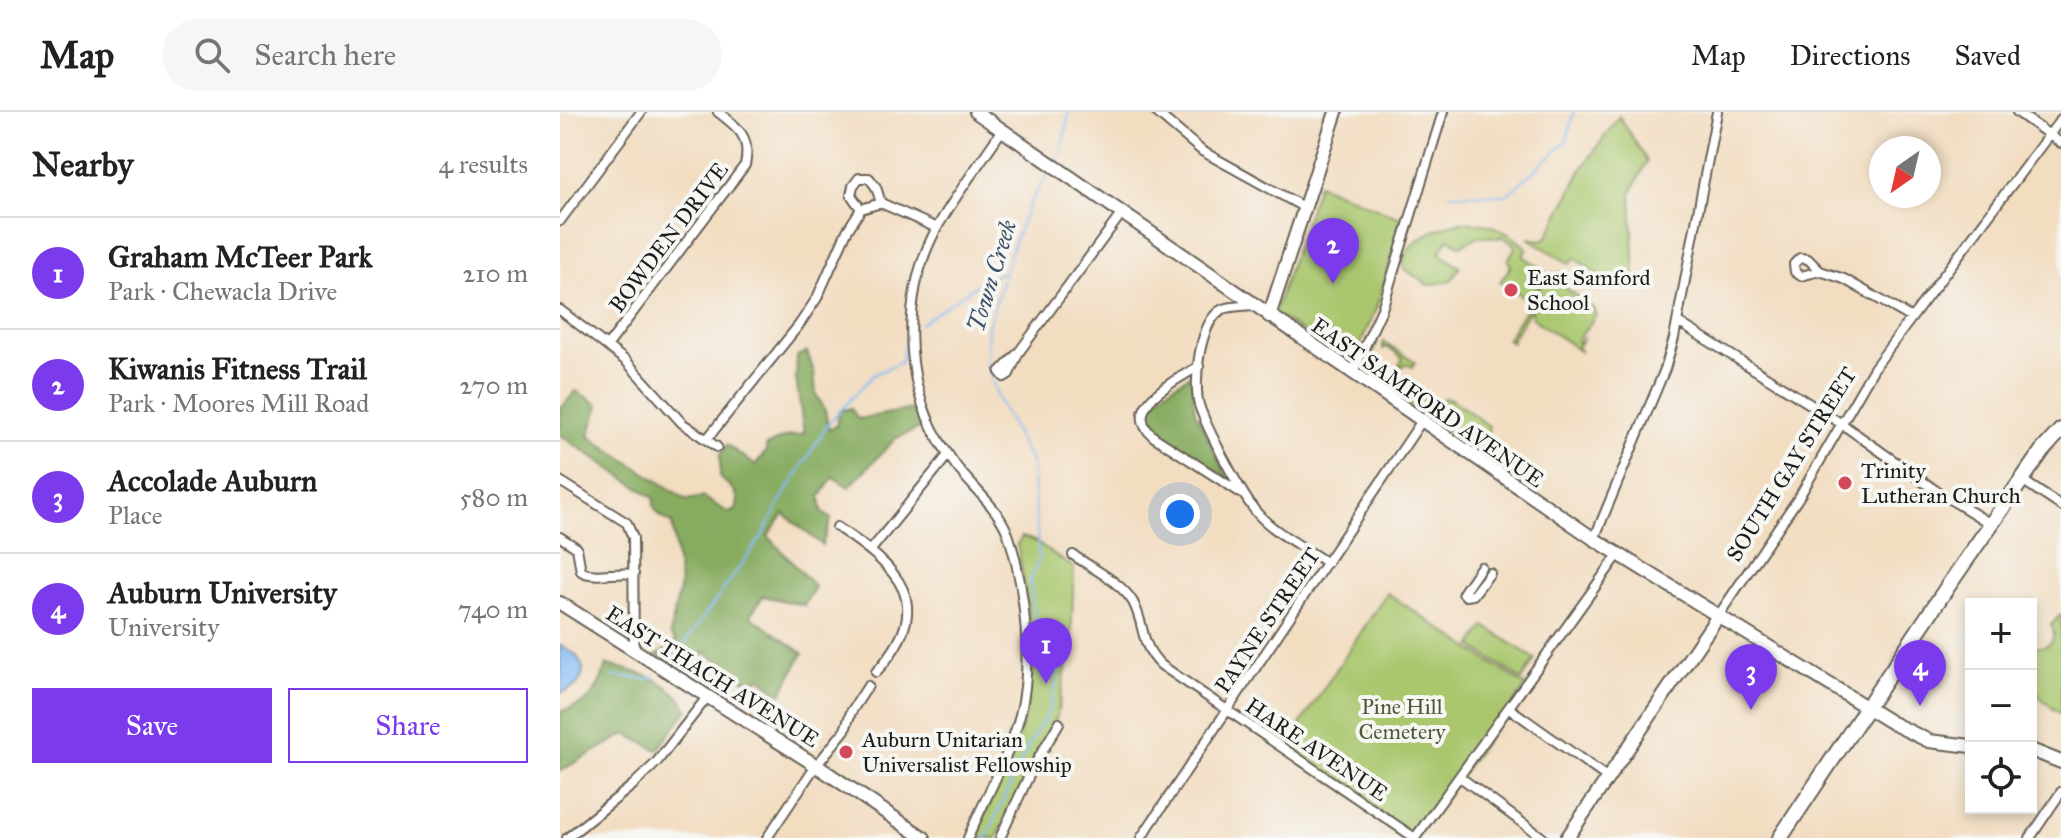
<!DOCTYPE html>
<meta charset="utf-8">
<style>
:root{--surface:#fff;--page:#f6f6f6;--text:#222;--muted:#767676;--line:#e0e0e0;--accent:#7c3aed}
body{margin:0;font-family:"IM FELL Great Primer",serif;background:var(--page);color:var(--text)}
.controls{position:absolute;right:24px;bottom:24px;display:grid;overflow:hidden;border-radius:0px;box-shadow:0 4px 12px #0003}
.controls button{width:72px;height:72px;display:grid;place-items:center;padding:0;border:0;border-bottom:2px solid var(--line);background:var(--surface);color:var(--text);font:40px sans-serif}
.compass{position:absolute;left:1309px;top:24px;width:72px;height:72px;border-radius:50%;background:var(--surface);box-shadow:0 4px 12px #0003;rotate:214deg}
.you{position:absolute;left:620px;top:402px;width:28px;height:28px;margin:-20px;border:6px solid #fff;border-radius:50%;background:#1a73e8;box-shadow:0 0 0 12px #1a73e833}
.badge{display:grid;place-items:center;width:52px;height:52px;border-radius:50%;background:var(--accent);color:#fff;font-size:26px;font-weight:700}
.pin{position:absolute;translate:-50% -66px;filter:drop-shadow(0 2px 4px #0008)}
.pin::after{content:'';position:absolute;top:42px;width:28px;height:24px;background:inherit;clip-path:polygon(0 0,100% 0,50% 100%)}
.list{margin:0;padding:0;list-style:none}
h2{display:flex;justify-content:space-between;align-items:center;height:104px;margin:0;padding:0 32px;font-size:34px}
h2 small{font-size:26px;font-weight:400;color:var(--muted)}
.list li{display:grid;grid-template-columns:52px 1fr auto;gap:24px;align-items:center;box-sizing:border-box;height:112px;padding:0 32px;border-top:2px solid var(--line)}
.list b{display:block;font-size:30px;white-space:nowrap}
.list p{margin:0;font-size:26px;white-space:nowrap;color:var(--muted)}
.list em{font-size:26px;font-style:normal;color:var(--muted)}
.actions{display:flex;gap:16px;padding:24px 32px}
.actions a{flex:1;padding:18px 0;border:2px solid var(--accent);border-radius:0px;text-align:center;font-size:28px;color:var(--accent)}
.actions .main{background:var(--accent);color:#fff}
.icon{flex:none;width:44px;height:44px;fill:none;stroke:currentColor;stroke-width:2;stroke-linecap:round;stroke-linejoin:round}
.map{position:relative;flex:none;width:1501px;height:726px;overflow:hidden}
header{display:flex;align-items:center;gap:48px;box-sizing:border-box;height:112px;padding:0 40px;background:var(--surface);border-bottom:2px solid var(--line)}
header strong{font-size:38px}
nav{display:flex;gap:44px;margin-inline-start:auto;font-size:28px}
.search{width:560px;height:72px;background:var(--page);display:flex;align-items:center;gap:20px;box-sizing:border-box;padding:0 28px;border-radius:44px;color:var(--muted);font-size:30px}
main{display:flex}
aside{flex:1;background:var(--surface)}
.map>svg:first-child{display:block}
</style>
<header>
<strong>Map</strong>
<div class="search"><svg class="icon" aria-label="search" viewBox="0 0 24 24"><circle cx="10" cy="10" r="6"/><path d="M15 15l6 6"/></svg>Search here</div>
<nav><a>Map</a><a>Directions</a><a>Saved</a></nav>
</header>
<main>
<aside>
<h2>Nearby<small>4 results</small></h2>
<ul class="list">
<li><span class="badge">1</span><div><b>Graham McTeer Park</b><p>Park · Chewacla Drive</p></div><em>210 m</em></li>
<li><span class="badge">2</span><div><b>Kiwanis Fitness Trail</b><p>Park · Moores Mill Road</p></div><em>270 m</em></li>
<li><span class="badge">3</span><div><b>Accolade Auburn</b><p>Place</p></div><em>580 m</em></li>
<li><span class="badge">4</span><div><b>Auburn University</b><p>University</p></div><em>740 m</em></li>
</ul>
<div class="actions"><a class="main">Save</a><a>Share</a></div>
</aside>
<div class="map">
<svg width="1501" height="726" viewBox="0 0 1501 726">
<rect width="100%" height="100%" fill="#f6f6f2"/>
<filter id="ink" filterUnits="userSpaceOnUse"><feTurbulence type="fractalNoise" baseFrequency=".0125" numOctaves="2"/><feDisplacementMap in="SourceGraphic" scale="16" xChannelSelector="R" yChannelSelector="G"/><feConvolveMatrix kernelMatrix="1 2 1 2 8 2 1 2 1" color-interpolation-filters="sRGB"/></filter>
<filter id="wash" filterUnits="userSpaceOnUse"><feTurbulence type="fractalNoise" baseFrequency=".006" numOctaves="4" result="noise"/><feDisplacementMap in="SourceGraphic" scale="32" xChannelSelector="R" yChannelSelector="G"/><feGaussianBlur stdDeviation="1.8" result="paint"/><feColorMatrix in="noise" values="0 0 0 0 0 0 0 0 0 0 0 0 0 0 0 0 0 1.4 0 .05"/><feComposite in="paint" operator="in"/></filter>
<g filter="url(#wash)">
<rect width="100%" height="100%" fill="#f2ddc1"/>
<path fill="#aac76e" stroke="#637245" stroke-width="2" d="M1059,4l28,45 -16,32 4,87 -11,1 -9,6 -40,-29 -5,6 -42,-26 12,2 7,-2 35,-69z
M758,72l85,35 -27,90 -25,56 -77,-52z
M901,110c26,-1 48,8 66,27l-4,7 21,14 1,5 -15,26 -30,-19 11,-16 -3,-6 8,-14 -14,-10 -2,2c-18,-3 -24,-2 -40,8l-11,-8 -10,15 21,14 -9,14 -23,4 -25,-17c0,-29 34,-40 58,-46z
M1005,160l-2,4 7,5 -5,7 28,20 3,7 -19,26 2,2 5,-5 -7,9 4,5 -49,-34 -1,-9 -20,31 2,3 -6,-4 41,-65z
M817,230l-8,21 21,15 13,-19 -16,-12 -4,2v-7l32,20 -3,5 -5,-3 -4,1 -7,11v3l30,21 -5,7 -6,1 -56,-38 13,-26z
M885,286l6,1 38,27 -1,9 -11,16 -49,-34 11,-17z
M462,425l10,3 42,28 -3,74 -14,75 -27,50 -33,71h-23c17,-39 39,-79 50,-121 14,-56 3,-117 -7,-173z
M827,481l139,93 -111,152 -131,-89z
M1501,502v100c-26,-17 -42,-37 -24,-68 14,2 21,-9 14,-21z
M925,514l50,33 -13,21 -50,-34z"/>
<path fill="#87ac61" stroke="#52643e" stroke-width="2" d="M247,240l7,20 2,22 9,16 4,20 7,-4 3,-15 12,-3 7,11 60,-11 9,17 -31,13 -47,49 -16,-10 -13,20 2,15 9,7 -9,26 -38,-31 -16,22 47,51 -11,18 -41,-9 -13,20 53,37 -22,41 -22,-17 -5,9 -49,-34 -15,23 -33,-20 13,-7 6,-7 -6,-6 10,-51 -8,-61c-11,-6 -20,-11 -18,-25l-94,-63v-29l2,1 14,-16 23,14 -10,31 98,64 16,-3 26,16 7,-3c6,-16 -5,-23 -16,-32v-23l7,-10 28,20 11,-13v-6l19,-9 19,-3 -8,-56 1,-22z
M636,259l-3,26 2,15 34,68 -72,-47 -9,-10c-4,-26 30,-39 48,-52z
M47,553c32,7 63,14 81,44l-30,41 -32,-16 -66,37v-60c32,-6 36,-19 47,-46z"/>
<path fill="#85bbf4" stroke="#506c88" stroke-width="2" d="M0,533l16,10 7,12c0,16 -9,22 -23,26z"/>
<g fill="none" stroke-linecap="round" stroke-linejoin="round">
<path stroke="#85bbf4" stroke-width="2" d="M497,48l5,-9 7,-39
M890,82l57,1 59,-53 8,-30
M360,212l59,-41 24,-11
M109,553l94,-130 17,-33 48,-78 45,-49 28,-13 5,-24
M51,564l36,3 8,-3
M426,726l41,-90 22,-37 13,-53 -27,-40 -5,-36 9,-23 -7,-95 -33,-63 -12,-36 1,-38 27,-87 15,-37 20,-32"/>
</g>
</g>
<g filter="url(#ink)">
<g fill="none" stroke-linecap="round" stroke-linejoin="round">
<defs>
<path id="street" d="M596,0l46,39 103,57
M1457,0l44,31
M301,97l-10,-14 2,-9 6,-8h10l7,9 5,16
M0,109l81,-109
M1240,146l8,1 12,12 -19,5 -6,-4 -1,-8z
M1260,159l24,8 66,38
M693,193c-9,1 -22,1 -30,4 -24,11 -30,74 -24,96 7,22 43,91 58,108 19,21 47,34 70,50
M0,198l66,51 56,62 35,24
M1118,210l164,102 93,66 56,34
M48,233l137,-180c6,-28 -6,-37 -27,-53
M459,240l103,-139
M459,240l-10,22 -5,3 -4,-5z
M639,254c-22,14 -81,41 -45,71l90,58
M792,262l30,-65 61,-197
M147,327l92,-114 18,-27 30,-67 14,-22 20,-6 56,25
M1462,368l39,26
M0,369l67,42 6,15 1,112
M277,415c62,41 101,78 39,145
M0,425l17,11 4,23c12,8 36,0 53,3
M1034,427l71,-170 9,-31 43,-226
M311,438l77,-95
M513,443c19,13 48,27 60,47 13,25 6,41 28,63l254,173
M921,455l-18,26 3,3 7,-1 17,-22
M1158,504l81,-119 75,-129 187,-249
M949,596l99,70
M900,665l83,61
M7,726l66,-53 23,-22 52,-67
M207,726l45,-67 33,-41 6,-18 17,-26
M408,726c17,-40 41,-81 52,-123 13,-50 5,-126 -10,-175 -8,-28 -31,-46 -49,-68 -8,-9 -14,-20 -21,-30 -38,-63 -38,-152 -2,-216 19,-33 43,-64 64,-96
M440,726l32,-69 27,-46
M581,726l280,-416
M855,726l203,-283
M1470,726l31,-46"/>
<path id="secondary" d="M416,0l618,427 298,184 37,18 42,5
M709,204l67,-204
M0,491l257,163 107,72
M1471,638l30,12
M1007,726l151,-222"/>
<path id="primary" d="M1220,726l168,-252 94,-135 19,-21"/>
</defs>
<use href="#street" stroke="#676056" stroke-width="12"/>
<use href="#secondary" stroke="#676056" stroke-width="16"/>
<use href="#primary" stroke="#676056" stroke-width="18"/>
<use href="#street" stroke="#fff" stroke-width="8"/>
<use href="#secondary" stroke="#fff" stroke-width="12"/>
<use href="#primary" stroke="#fff" stroke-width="14"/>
</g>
</g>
<g fill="#d1495b" stroke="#f6f6f2" stroke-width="3">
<circle cx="951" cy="178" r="8"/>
<circle cx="1285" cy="371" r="8"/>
<circle cx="286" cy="640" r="8"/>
</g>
<g text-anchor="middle" stroke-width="8" stroke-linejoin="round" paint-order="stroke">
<g font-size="22" fill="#1c1c1c" stroke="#f6f6f2">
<text transform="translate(108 125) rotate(-53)" y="8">BOWDEN DRIVE</text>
<text transform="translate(868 290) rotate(35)" y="8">EAST SAMFORD AVENUE</text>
<text transform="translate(1231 352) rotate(-58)" y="8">SOUTH GAY STREET</text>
<text transform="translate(707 508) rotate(-56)" y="8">PAYNE STREET</text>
<text transform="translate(153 564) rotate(32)" y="8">EAST THACH AVENUE</text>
<text transform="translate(757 637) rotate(34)" y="8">HARE AVENUE</text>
</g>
<g font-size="22" fill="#1c1c1c" stroke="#f6f6f2" text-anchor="start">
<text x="967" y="173">East Samford<tspan x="967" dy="25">School</tspan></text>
<text x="1301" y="366">Trinity<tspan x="1301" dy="25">Lutheran Church</tspan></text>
<text x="302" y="635">Auburn Unitarian<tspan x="302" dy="25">Universalist Fellowship</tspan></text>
</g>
<g font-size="22" fill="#4e5839" stroke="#f6f6f2">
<text x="842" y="602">Pine Hill<tspan x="842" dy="25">Cemetery</tspan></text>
</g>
<g font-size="24" font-style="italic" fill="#415468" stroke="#f6f6f2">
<text transform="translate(432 164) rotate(-73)" y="8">Town Creek</text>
</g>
</g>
</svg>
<div class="controls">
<button>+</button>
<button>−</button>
<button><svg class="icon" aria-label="locate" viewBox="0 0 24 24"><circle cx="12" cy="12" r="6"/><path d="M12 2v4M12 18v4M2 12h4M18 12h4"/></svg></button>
</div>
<svg class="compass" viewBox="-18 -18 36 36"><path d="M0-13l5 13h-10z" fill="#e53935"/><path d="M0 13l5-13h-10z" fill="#767676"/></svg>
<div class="you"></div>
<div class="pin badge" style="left:486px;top:572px">1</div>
<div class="pin badge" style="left:773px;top:172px">2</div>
<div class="pin badge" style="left:1191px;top:598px">3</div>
<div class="pin badge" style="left:1360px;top:594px">4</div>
</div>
</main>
